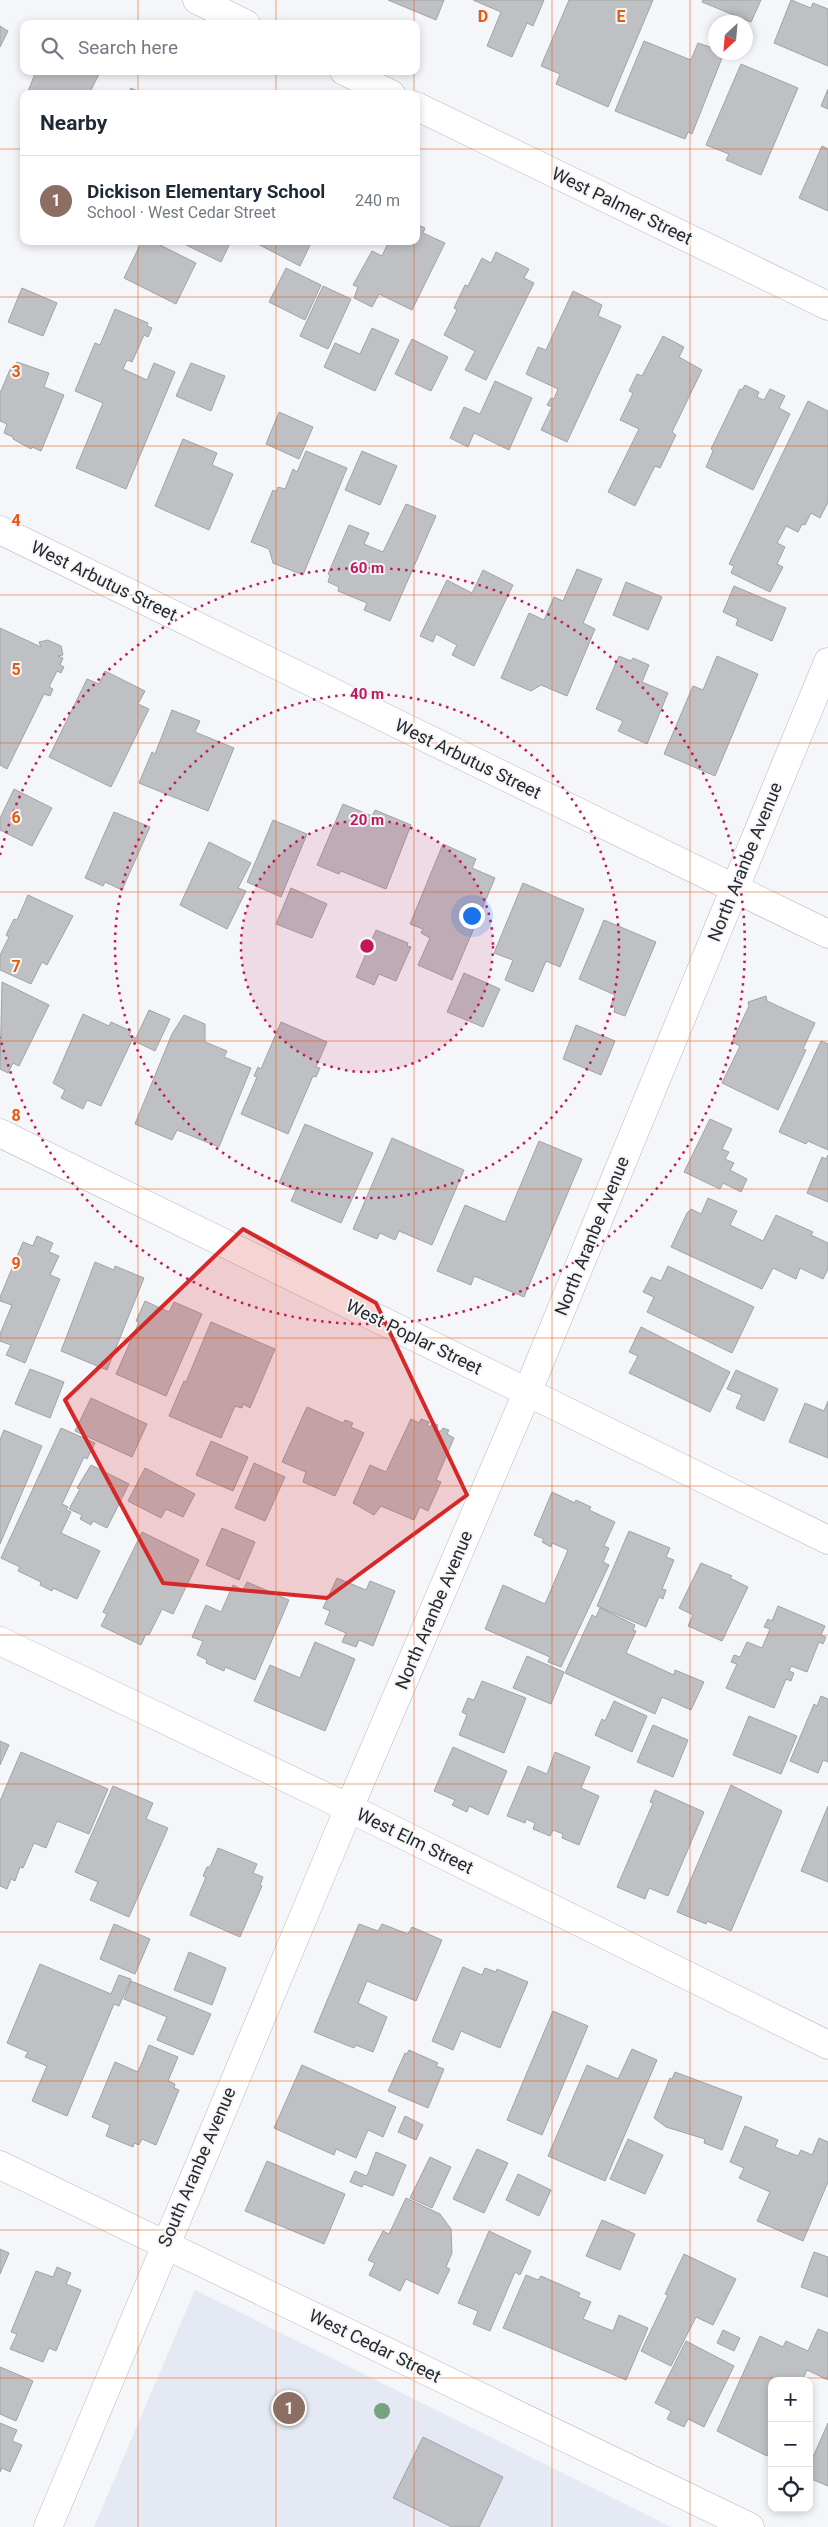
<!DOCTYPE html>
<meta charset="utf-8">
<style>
:root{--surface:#fff;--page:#f6f6f7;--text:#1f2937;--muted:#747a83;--line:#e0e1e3;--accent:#7a44bb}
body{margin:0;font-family:Roboto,sans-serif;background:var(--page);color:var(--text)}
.controls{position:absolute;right:15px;bottom:15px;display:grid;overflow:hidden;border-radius:10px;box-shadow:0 2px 8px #0003}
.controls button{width:45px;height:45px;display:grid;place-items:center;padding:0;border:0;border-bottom:1px solid var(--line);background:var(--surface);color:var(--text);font:25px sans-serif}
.compass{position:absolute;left:708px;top:15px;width:45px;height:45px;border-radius:50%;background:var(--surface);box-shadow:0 2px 8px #0003;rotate:206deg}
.you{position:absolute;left:471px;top:915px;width:18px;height:18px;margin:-12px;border:4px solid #fff;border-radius:50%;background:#1a73e8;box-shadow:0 0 0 8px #1a73e833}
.badge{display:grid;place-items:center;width:32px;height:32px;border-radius:50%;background:var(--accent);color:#fff;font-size:16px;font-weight:700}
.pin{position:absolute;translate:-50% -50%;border:2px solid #fff;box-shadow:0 1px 5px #0006}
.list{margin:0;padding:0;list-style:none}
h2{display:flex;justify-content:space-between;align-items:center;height:65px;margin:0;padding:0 20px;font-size:21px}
h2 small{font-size:16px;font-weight:400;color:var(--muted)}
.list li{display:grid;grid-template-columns:32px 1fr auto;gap:15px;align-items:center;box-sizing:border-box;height:90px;padding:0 20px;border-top:1px solid var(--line)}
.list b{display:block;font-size:19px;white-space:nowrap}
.list p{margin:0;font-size:16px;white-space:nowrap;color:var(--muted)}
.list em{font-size:16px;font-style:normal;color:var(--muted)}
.icon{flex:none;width:28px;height:28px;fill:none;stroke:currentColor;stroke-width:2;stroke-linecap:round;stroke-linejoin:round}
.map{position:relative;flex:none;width:828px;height:2527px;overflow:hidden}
.search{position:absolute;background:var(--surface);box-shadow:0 2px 8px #0003;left:20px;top:20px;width:400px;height:55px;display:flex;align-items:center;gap:12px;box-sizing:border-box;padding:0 18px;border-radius:10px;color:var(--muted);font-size:19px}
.panel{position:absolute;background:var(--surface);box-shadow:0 2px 8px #0003;left:20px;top:90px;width:400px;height:155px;border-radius:10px}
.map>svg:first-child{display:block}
</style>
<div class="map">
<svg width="828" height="2527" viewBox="0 0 828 2527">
<rect width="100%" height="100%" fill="#f4f6f9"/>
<path fill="#e4e9f3" d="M195,2290l476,237h-577z"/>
<path fill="#bfc0c3" stroke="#a1a3a6" d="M388,0h56l-8,20z
M473,0h71l-11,26 -6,-3 -15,34 -25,-11 14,-34z
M569,0h84l-45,107 -52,-23 4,-10 -19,-8z
M703,0h58l-10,22 -49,-20z
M791,0l20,8 2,-5 15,6v57l-54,-23z
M0,26l8,5 -8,16z
M644,41l47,19 7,-17 18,6v3l8,1 -32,81 -4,-2 -3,7 -70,-28z
M741,64l57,24 -37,87 -35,-15 3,-6 -23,-9z
M36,71h58l5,3 -10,20h-62z
M131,88l12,6h-15z
M828,89v20l-7,-3z
M822,146l6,3v62l-29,-13z
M416,224l9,4 -2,5 22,10 -33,67 -33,-16 -7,13 -18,-9 4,-11 -5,-2 19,-34 10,5 7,-15h27z
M142,241h10l44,22 -20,41 -52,-26z
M178,241h53l-10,21z
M252,241h60l-12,25z
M496,252l33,17 -5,9 10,5 -48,97 -21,-10 10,-19 -31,-16 13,-25 -3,-2 11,-23 3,1 14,-28 9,5z
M286,268l35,17 -16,35 -36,-18z
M323,286l28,13 -23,50 -28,-13z
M22,288l35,15 -14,33 -35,-14z
M573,291l29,14 -4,11 23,10 -54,116 -26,-12 11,-23 -5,-2 4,-7 3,1 4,-10 -32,-15 12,-27 8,3z
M115,309l33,14 -1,3 5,2 -4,9 -4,-2 -12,27 -5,-2 -4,9 24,11 7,-17 21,9 -49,117 -50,-21 27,-65 -28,-12 20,-48 5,2z
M372,328l27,12 -24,51 -51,-24 11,-24 25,11z
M663,336l21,11 -5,10 23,13 -30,62 4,3 -16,33 -5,-2 -20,40 -27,-14 31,-63 -19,-9 13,-27 -4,-2 8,-17 5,2z
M412,339l36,18 -17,34 -36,-17z
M17,362l32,11 -5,14 20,8 -23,56 -9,-4 -1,2 -18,-10v-2l-9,-4 3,-9 -7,-3v-28l12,-28 2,1z
M191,363l34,13 -14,35 -35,-15z
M495,381l37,17 -23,52 -35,-17 -6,14 -18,-9 14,-31 16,7z
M745,385l14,7 -2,5 7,3 6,-11 15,7 -6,12 11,6 -37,76 -47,-23 7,-16 -2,-2 29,-60 2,1z
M808,401l20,10v91l-8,16 -9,-5 -6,12 -3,-1 -4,8 -12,-6 -9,17 8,4 -8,17 6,3 -13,25 -39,-19 3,-7 -5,-2z
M279,412l34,15 -14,32 -33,-15z
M183,439l34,14 -5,12 21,9 -24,56 -54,-24z
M306,451l41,17 -44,107 -30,-12 -4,-14 -18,-7 22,-52 3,2 2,-5 7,2 8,-20 4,3z
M362,451l35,15 -17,39 -35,-15z
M406,504l30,12 -46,105 -26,-11 3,-7 -29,-12 1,-4 -11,-5 2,-7 -2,-1 21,-49 20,8 -5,11 19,8z
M577,569l25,10 -19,44 12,6 -28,67 -26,-11 -10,6 -30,-13 28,-65 15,7 10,-23 9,4z
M483,570l30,15 -39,81 -22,-11 5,-10 -21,-11 -3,8 -13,-6 27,-56 25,13z
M626,582l36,15 -14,33 -35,-15z
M734,586l52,22 -14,33 -36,-16 2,-6 -15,-7z
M0,628l41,19 -2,-5 9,-2 13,6 2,9 -5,1 5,2 -3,7 4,2 -3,6 -4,-2 -8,16 4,2 -3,7 -6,-2 -37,75 -7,-4z
M619,656l12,5 2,-3 16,7 -7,17 26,11 -21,51 -29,-13 5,-10 -27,-12z
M717,656l41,18 -43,102 -51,-22 29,-68 10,4z
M105,671l40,20 -7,13 11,5 -38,78 -62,-30 38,-78 12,5z
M172,710l28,11 -5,11 39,16 -26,63 -69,-28 13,-31 3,2z
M14,789l38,19 -20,38 -32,-16v-12z
M343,804l29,12 3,-6 36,15 -25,64 -45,-18 -2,3 -22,-9z
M114,812l36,15 -28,63 -17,-8 -2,4 -18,-8z
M273,820l34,14 -26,63 -34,-15z
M209,842l42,21 -13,25 8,3 -19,38 -47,-24z
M443,844l33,15 -4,9 23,10 -43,102 -34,-15 12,-27 -9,-5 2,-4 -13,-5z
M523,883l61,26 -24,58 -14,-6 -13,31 -28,-12 8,-20 -19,-7z
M291,888l36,16 -15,34 -36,-14z
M28,895l45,21 -26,49 -5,-3 -11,22 -31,-14v-15l9,-18 -3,-2 8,-16 3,1z
M604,920l52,22 -31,74 -11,-4 1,-5 -4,-2 4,-10 -36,-16z
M376,930l32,13 -1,3 4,1 -15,34 -17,-7 -5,11 -18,-8z
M464,973l36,16 -17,38 -36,-15z
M2,982l47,23 -30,61 -6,-3 -5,10 -8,-4z
M766,996l1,5 48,22 -12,26 3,1 -28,60 -56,-27 18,-37 -8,-4 17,-36 -1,-4z
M149,1010l21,9 -15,32 -23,-11 -31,66 -14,-6 -4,9 -22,-11 4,-8 -12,-7 30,-69 26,12 2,-4 20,9 -2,4 7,3z
M184,1015l21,9v18l22,9 -3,6 27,11 -32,79 -42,-17 -5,10 -37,-16 37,-90z
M281,1022l46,20 -11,25 4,1 -4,9 -3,-1 -25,58 -47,-20 16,-37 -3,-1 4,-9 3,2z
M576,1025l39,16 -14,34 -38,-16z
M821,1041l7,3v106l-20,-9 -2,3 -27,-12z
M710,1119l22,10 -10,20 7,3 -4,7 9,4 -4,7 17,9 -6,13 -18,-9 -3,6 -36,-17z
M305,1124l68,29 -32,70 -50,-22 5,-11 -17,-7z
M392,1138l72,32 -32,75 -33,-14 -4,9 -15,-7 -3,6 -24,-10z
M539,1141l43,18 -58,138 -50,-21 -3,9 -34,-14 28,-66 40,17z
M828,1155v47l-21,-9 15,-36 4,2z
M708,1198l29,13 -7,14 33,16 13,-26 37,17 -2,3 17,8v26l-5,10 -23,-11 -4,11 -23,-11 -11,21 -91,-42 16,-34 4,-4 10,5z
M37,1236l16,7 -4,9 10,4 -9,19 10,4 -35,84 -19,-8 5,-10 -11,-4v-7l12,-29 -12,-4v-4l23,-55 10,4z
M95,1262l19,8 1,-4 29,12 -37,92 -46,-19z
M668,1266l86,41 -22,46 -85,-41 7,-15 -11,-5 8,-15 10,4z
M145,1301l24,11 5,-10 28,12 -36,82 -50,-22 23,-52 -3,-1z
M211,1322l64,27 -25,59 -7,-4 -1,4 -7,-2 -14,32 -52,-22 15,-35 2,1z
M641,1327l89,45 -20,40 -81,-39 9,-17 -9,-4z
M30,1369l34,13 -14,36 -35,-14z
M736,1370l42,19 -14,32 -28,-13 6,-13 -15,-6z
M91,1398l56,26 -15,33 -57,-26z
M828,1401v57l-39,-16 16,-39 19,8z
M307,1407l36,16 2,-3 8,3 -2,4 13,6 -29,63 -32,-14 3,-10 -24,-10z
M411,1419l8,4 2,-4 8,3 -2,3 3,2 3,-4 5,2 -2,5 4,2 3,-4 6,2 -2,4 7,4 -18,42 5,2 -13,29 -8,-4 -6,13 -33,-14 -7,9 -21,-12 17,-38 16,7z
M61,1428l34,15 -8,16 -3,-2 -22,47 6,3 -2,3 5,2 -10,21 39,18 -23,48 -24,-11 -1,3 -12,-6 1,-3 -23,-11 2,-4 -19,-9z
M4,1430l38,16 -42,98v-104z
M211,1441l37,16 -15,34 -37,-16z
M254,1463l31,14 -20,44 -30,-13z
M91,1465l38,19 -22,44 -14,-7 -2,4 -11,-6 2,-4 -13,-6 11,-20 -3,-1z
M145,1468l50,26 -12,23 -17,-8 -5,9 -33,-17z
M552,1492l23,11 1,-3 15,7 -2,3 26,12 -11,24 5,2 -6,14 6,3 -48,102 -13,-5 2,-5 -65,-28 18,-44 42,19 23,-54 -16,-7 -1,4 -9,-5 2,-3 -10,-4z
M222,1528l33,14 -16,38 -33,-15z
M629,1531l41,17 -4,9 8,3 -12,29 4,1 -3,9 -4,-2 -13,30 -49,-21z
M142,1532l57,28 -26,54 -11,-5 -13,26 -3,-1 -5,11 -40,-19 6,-12 -4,-2z
M701,1563l31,13 -2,2 18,9 -26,54 -34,-15 5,-11 -14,-7z
M337,1578l29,12 4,-9 25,10 -22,55 -14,-6 -3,7 -14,-5 4,-9 -21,-9 5,-13 -7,-3z
M247,1582l42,18 -34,80 -30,-13 -1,4 -18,-8 1,-3 -10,-5 6,-14 -11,-4 14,-32 15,7 12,-27 10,5z
M778,1606l47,20 -4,9 5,2 -3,7 -4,-2 -12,30 -16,-6 -2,5 5,2 -3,8 -5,-2 -12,29 -48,-20 11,-24 -6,-2 3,-7 6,2 7,-15 15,6 8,-19 -6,-2 4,-8 4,2z
M600,1608l35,17 -2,5 3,1 -10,22 48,22 1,-5 29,12 -13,28 -29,-13 -7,17 -90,-41 27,-58 4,2z
M315,1642l40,17 -30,72 -71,-30 16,-36 30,13z
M527,1656l37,16 -13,32 -38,-16z
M482,1681l44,17 -22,55 -45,-18 8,-20 -5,-3 6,-14 6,2z
M821,1696l7,3v63l-5,-2 -5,13 -28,-12 24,-57 3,2z
M614,1701l33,15 -15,36 -37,-17 7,-16 3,2z
M749,1716l48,20 -16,38 -48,-19z
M653,1725l35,15 -15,37 -36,-15z
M0,1741l9,4 -9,20z
M453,1747l54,24 -19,44 -19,-9 -2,6 -15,-7 3,-5 -21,-9z
M21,1752l87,37 -19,45 -32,-13 -11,27 -12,-5 -11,25 -3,-1 -5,14 -4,-2 -4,10 -7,-3v-85z
M555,1752l35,15 -9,21 18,8 -20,49 -17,-7 1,-4 -10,-4 -3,6 -17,-7 2,-6 -9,-4 -1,4 -18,-7 21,-50 19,8z
M731,1785l51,26 -51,120 -24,-10 -1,3 -29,-12z
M113,1786l40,17 -7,16 22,9 -39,89 -39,-17 8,-18 -23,-10z
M655,1790l49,22 -36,84 -19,-8 -4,11 -28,-12 36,-84 -3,-1z
M828,1806v76l-27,-11z
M218,1848l39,16 -4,9 10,4 -3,8 2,1 -22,51 -50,-22 16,-38 -3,-1 4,-9h3z
M114,1924l36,15 -15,35 -35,-15z
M359,1924l19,7 4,-7 26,10 4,-7 30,13 -26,61 -49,-20 -9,22 29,14 -14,35 -17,-7 -2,3 -40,-16z
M189,1952l37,16 -14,37 -38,-15z
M40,1964l71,30 8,-19 12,4 -12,27 -5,-2 -47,112 -35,-15 15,-35 -22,-9 3,-5 -21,-9z
M463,1967l19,8 3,-7 11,4 1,-3 31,13 -28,66 -39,-17 -8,19 -21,-9z
M131,1981l80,33 -18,41 -36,-15 10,-23 -43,-18z
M553,2011l35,15 -46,109 -35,-15z
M149,2045l29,12 -10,24 7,3 -1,4 5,2 -23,55 -14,-6 -3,6 -5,-2 -1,4 -27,-11 4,-11 -18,-8 23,-55 23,10z
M632,2049l25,11 -52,121 -57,-25 39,-91 31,14z
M409,2050l29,13 -2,3 8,3 -16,39 -40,-17 17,-38 2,1z
M302,2065l94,42 -13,30 -15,-7 -12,28 -20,-9 -2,6 -60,-27z
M675,2072l67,25 -20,53 -18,-7 1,-4 -39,-12 -12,-9 16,-40 2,1z
M405,2116l18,9 -7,15 -18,-8z
M745,2126l33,14 -3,7 23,9 3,-6 11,5 7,-17 9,4v40l-25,59 -46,-20 13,-29 -31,-14 5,-10 -14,-6z
M628,2139l35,16 -18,39 -35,-15z
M477,2149l31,14 -24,50 -31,-14z
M376,2152l30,13 -13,31 -29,-12 -2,3 -12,-5 5,-11 12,5z
M430,2157l21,10 -19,41 -22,-10z
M267,2161l78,33 -21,50 -79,-33z
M518,2174l33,16 -12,26 -33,-16z
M406,2198l34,16 11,15 1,24 -6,14 4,2 -12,25 -32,-15 -6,12 -31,-16 6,-12 -7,-3 15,-29 6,3z
M602,2220l33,14 -15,36 -34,-14z
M489,2231l42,20 -11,24 -5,-3 -25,59 -17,-7 5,-13 -20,-8z
M0,2249l9,4 -9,21z
M814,2252l14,5v40l-27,-10z
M684,2254l52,25 -23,46 -17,-8 -25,49 -30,-15 27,-56 -3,-1z
M57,2267l14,6 -5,11 15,6 -25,61 -7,-3 -6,14 -33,-13 7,-15 -6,-2 25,-61 17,6z
M526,2275l12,5 3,-4 39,17 -2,4 13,5 -8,17 30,12 6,-16 29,13 -22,52 -123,-52z
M818,2329l10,4v47l-21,-10 -5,11h-30v65l-5,10 -50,-25 43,-95 23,11 3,-6 22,10z
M723,2330l17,8 -6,13 -17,-8z
M686,2341l48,25 -30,61 -16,-8 -4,8 -17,-8 4,-8 -16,-8z
M0,2367l33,14 -17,40 -16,-7z
M0,2423l17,7 -5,11 10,4 -12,27 -8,-4 -2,4z
M828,2423v63l-19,-8v-12z
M423,2437l80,40 -24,50h-27l-59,-29z"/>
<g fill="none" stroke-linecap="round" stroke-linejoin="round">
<defs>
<path id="street" d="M197,0l49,24
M344,71l47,23
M416,106l412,200
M0,530l828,404
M0,1133l828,407
M0,1641l349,167 479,237
M0,2165l750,362
M48,2527l301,-719 178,-415 301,-731"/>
</defs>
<use href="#street" stroke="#b7b8bb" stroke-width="29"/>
<use href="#street" stroke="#fff" stroke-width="28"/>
</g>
<circle fill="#77a181" cx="382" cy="2411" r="8"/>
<path fill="#d62828" fill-opacity="0.2" stroke="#d62828" stroke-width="4" stroke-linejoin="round" d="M243,1229l133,74 91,192 -140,103 -164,-15 -98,-183z"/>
<path fill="none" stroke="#e8590c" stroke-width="1" stroke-opacity="0.55" d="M138,0v24M276,0v24M414,0v24M552,0v2527M690,0v2527M138,71v23M276,71v23M414,71v23M0,149h24M416,149h412M138,241v2286M276,241v2286M414,241v2286M0,297h828M0,446h828M0,595h828M0,743h828M0,892h828M0,1041h828M0,1189h828M0,1338h828M0,1486h828M0,1635h828M0,1784h828M0,1932h828M0,2081h828M0,2230h828M0,2378h828"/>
<circle cx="367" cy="946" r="126" fill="#c2185b" fill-opacity=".12"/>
<g fill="none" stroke="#c2185b" stroke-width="2.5" stroke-dasharray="2.5 5">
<circle cx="367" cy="946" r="126"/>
<circle cx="367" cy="946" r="252"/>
<path d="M0 855A378 378 0 1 1 0 1037"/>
</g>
<g text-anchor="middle" stroke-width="4" stroke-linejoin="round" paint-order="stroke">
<g font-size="18" fill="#29292b" stroke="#f4f6f9">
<text transform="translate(622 206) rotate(26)" y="6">West Palmer Street</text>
<text transform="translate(104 581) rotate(26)" y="6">West Arbutus Street</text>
<text transform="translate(468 759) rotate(26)" y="6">West Arbutus Street</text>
<text transform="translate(745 862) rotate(-68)" y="6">North Aranbe Avenue</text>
<text transform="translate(592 1236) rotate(-68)" y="6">North Aranbe Avenue</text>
<text transform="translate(414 1337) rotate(26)" y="6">West Poplar Street</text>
<text transform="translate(434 1610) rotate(-67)" y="6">North Aranbe Avenue</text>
<text transform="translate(415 1841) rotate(26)" y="6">West Elm Street</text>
<text transform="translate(197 2167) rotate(-67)" y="6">South Aranbe Avenue</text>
<text transform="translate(375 2346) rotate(26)" y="6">West Cedar Street</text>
</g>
</g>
<g font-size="16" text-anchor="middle" font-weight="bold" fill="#e8590c" stroke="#f4f6f9" stroke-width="4" stroke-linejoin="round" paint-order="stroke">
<text x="483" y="22">D</text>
<text x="621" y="22">E</text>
<text x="16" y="377">3</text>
<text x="16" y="526">4</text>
<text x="16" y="675">5</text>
<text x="16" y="823">6</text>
<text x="16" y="972">7</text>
<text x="16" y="1121">8</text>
<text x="16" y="1269">9</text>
</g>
<circle cx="367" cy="946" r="8" fill="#c2185b" stroke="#f4f6f9" stroke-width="2.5"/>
<g font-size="15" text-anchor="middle" font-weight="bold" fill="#c2185b" stroke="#f4f6f9" stroke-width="4" stroke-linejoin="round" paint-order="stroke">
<text x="367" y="573">60 m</text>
<text x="367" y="699">40 m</text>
<text x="367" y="825">20 m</text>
</g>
</svg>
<div class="controls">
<button>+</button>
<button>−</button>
<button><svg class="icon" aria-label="locate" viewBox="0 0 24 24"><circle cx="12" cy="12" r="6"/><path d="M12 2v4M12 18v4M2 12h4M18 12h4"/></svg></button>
</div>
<svg class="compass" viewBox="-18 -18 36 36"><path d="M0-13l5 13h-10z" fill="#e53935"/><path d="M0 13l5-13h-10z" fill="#747a83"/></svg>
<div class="you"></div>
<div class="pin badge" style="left:289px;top:2408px;background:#8d6e63">1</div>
<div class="search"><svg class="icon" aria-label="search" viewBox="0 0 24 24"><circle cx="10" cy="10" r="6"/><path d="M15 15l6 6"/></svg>Search here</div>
<section class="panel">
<h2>Nearby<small></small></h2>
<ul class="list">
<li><span class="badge" style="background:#8d6e63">1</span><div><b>Dickison Elementary School</b><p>School · West Cedar Street</p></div><em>240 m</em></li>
</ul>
</section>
</div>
